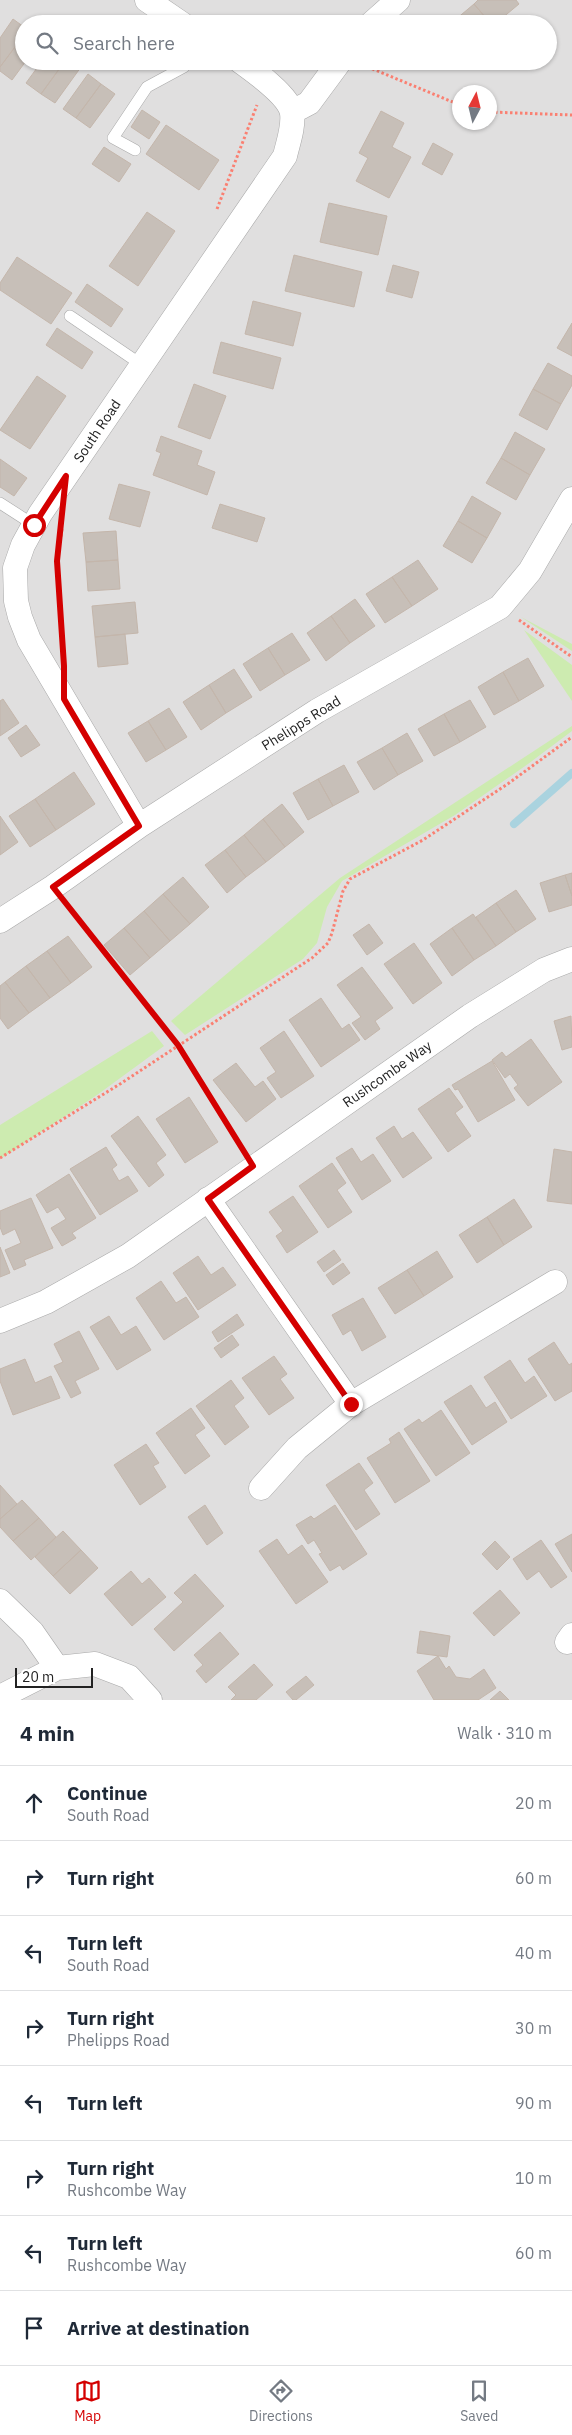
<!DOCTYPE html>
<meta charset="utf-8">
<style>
:root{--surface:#fff;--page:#f2f2f3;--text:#1f2937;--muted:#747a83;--line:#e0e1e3;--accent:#d40000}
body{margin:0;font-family:"IBM Plex Sans",sans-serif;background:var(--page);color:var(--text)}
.compass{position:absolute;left:452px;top:85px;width:45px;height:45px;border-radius:50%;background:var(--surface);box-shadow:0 1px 4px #0004;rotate:7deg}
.scale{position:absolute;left:15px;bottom:12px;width:78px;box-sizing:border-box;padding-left:5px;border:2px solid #222;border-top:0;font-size:14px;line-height:18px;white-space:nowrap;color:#222;-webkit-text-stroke:4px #fff;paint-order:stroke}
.stop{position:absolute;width:15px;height:15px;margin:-11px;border:4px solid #d40000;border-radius:50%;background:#fff}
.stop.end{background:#d40000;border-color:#fff;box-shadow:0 1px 5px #0008}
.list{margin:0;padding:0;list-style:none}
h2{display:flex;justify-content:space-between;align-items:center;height:65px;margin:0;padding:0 20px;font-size:21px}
h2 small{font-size:16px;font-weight:400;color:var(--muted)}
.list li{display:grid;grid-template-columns:32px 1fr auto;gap:15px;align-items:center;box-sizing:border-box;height:75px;padding:0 20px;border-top:1px solid var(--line)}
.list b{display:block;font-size:19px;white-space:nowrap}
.list p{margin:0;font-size:16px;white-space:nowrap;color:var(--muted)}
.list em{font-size:16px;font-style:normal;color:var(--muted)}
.icon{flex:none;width:28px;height:28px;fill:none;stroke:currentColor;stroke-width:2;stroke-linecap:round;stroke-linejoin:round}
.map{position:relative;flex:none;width:572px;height:1700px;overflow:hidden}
.search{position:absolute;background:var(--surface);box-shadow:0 1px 4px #0004;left:15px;right:15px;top:15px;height:55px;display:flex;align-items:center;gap:12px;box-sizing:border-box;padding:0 18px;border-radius:28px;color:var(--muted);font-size:19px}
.sheet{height:665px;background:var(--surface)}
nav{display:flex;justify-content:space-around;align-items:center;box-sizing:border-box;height:70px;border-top:1px solid var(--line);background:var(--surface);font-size:14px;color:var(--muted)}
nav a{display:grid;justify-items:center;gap:2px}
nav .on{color:var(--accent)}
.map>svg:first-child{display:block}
</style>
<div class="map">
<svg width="572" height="1700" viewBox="0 0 572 1700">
<rect width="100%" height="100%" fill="#f2efe9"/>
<path fill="#e0dfdf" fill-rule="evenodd" d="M0,0h572v1700h-572zM24,24h524v37h-524zM460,92h30v30h-30z"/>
<path fill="#cdebb0" d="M521,617l51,27v7z
M524,630l48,35v36z
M572,726v5l-44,33 -73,51 -113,66 -15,26 -10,36 -14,16 -118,76 -14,-14 169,-143z
M152,1031l12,15 -67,49 -97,64v-34z"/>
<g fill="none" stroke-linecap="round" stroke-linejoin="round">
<path stroke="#aad3df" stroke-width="8" d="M514,824l58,-51"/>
</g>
<path fill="#c7bfb8" stroke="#c4b6ab" d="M478,0h38l3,4 -24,20h-4l-17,-20z
M474,4l17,20h-37l2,-2 -1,-2z
M13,19l11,8v8l-24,32v-29z
M24,35v26h2l-14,19 -12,-9v-4z
M42,61h23l-24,33 -15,-11z
M65,61h8l8,6 -26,36 -14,-9z
M419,61h15l-10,7z
M88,74l13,10 -25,34 -13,-9z
M101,84l14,10 -25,34 -14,-10z
M142,110l18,12 -11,17 -18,-12z
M381,111l23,12 -12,24 19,10 -22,41 -33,-17 12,-23 -9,-5z
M166,125l53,35 -20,30 -53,-36z
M433,143l20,11 -11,21 -20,-11z
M104,147l27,17 -12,18 -27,-18z
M329,203l58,13 -9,39 -58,-13z
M147,212l28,19 -37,55 -29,-20z
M294,255l68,17 -8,35 -69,-16z
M17,257l55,36 -21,31 -51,-34v-7z
M393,265l26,7 -7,26 -26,-7z
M87,284l36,25 -12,18 -36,-25z
M253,301l48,12 -8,33 -48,-12z
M572,323v33l-15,-8z
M57,328l36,24 -11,17 -36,-24z
M221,342l60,16 -8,31 -60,-16z
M548,363l24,13v9l-11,19 -28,-15z
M37,376l29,20 -36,53 -30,-19z
M194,384l32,12 -16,43 -32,-12z
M533,389l28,15 -14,26 -28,-15z
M515,432l30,17 -15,26 -29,-17z
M161,436l41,15 -5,14 18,7 -8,23 -54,-20 8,-22 -5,-2z
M501,458l29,17 -14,25 -30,-17z
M0,459l27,19 -13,18 -14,-9z
M119,484l31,8 -10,35 -31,-8z
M472,496l29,17 -14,25 -29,-17z
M220,504l45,14 -8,24 -45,-14z
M458,521l29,17 -15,25 -29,-17z
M116,531l2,29 -32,2 -3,-29z
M118,560l2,29 -32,2 -2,-29z
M418,560l20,29 -26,17 -20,-29z
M392,577l20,29 -27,17 -19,-29z
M355,599l20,27 -25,17 -19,-27z
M135,602l3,31 -43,4 -3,-31z
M331,616l19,27 -24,18 -19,-28z
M292,633l18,27 -25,15 -17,-27z
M125,634l3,30 -30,3 -3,-30z
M268,648l17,27 -25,16 -17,-27z
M528,658l16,28 -25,15 -16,-29z
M234,669l18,28 -26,16 -17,-28z
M503,672l16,29 -25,14 -16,-28z
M209,685l17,28 -25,17 -18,-28z
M3,699l16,24 -19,13v-35z
M470,700l16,27 -26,15 -16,-28z
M169,708l18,29 -21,13 -18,-29z
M444,714l16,28 -26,14 -16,-27z
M148,721l18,29 -20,12 -18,-29z
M26,725l14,20 -19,12 -13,-19z
M407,733l16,28 -25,14 -16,-27z
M382,748l16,27 -24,15 -17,-28z
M344,765l15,27 -26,14 -15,-27z
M74,772l21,32 -39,26 -21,-31z
M318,779l15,27 -25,14 -15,-27z
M35,799l21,31 -26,17 -21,-31z
M282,804l22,28 -19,15 -22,-28z
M0,816l18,26 -18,13z
M263,819l22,28 -19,15 -22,-27z
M244,835l22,27 -20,15 -21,-27z
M225,850l21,27 -19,16 -22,-28z
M572,873v23l-7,-21z
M565,875l7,21v9l-23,7 -9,-29z
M183,877l26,30 -19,17 -27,-30z
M516,890l20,29 -20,13 -20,-29z
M163,894l27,30 -20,17 -26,-30z
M496,903l20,29 -20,14 -20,-29z
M144,911l26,30 -20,17 -26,-30z
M473,914l23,32 -22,14 -22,-32z
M369,924l14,19 -16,12 -14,-20z
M124,928l26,30 -20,17 -26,-30z
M452,928l22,32 -22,16 -22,-32z
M68,936l24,31 -21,16 -24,-32z
M414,943l28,40 -29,21 -29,-40z
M47,951l24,32 -21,15 -24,-32z
M26,966l24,32 -21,15 -24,-31z
M362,967l31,41 -18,13 5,8 -15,11 -13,-17 9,-6 -24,-32z
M5,982l24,31 -21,16 -8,-11v-32z
M321,998l21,31 7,-5 11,16 -39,27 -32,-47z
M571,1016l1,31 -10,3 -8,-29z
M284,1031l30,45 -33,22 -14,-20 9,-6 -16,-24z
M531,1039l31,43 -34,24 -14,-18 4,-3 -8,-11 -5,4 -13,-18 10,-8 4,5z
M492,1061l23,39 -37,22 -20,-33 -3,1 -3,-5z
M236,1063l19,24 8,-6 13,18 -30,23 -33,-42z
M449,1088l14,19 -8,6 16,23 -23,16 -30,-43z
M189,1097l29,45 -33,21 -29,-44z
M138,1116l28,39 -10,8 8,12 -15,12 -38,-51z
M394,1126l8,13 11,-7 19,26 -29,20 -27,-40z
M106,1147l11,18 -5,4 7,12 9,-5 10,15 -38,24 -30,-46z
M352,1148l9,14 12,-8 18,27 -29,19 -26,-42z
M554,1149l18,3v52l-25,-3z
M332,1163l14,20 -9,7 15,22 -24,16 -29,-42z
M69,1174l27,44 -24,15 4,5 -14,8 -11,-18 15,-9 -8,-12 -11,6 -11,-18z
M293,1196l25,36 -31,21 -11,-17 7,-5 -14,-19z
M31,1198l22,50 -29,12 2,5 -12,5 -9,-20 16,-7 -6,-14 -12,6 -3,-8v-16z
M514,1199l18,28 -28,18 -17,-28z
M487,1217l17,28 -27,18 -18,-28z
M0,1247l10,26 -10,4z
M334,1250l7,10 -17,12 -7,-10z
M437,1251l16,26 -29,19 -17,-26z
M198,1256l13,19 12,-8 13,18 -38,25 -25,-37z
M343,1263l7,10 -17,12 -7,-10z
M407,1270l17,26 -29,18 -17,-26z
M161,1281l15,22 10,-6 13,20 -35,23 -28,-42z
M363,1298l23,39 -24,14 -11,-21 -8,5 -11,-20z
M237,1314l7,11 -26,17 -6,-10z
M109,1316l12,19 15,-9 15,24 -34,20 -27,-43z
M79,1331l20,38 -24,12 6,12 -10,5 -17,-32 9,-4 -9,-18z
M232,1335l7,10 -18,13 -7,-10z
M554,1342l15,23 3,-2v28l-17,10 -27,-42z
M274,1356l13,18 -7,5 14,19 -25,17 -27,-37z
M25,1359l10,24 16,-7 9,22 -47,17 -13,-34v-12z
M510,1360l15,23 9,-7 13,20 -36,23 -27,-42z
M231,1380l13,18 -10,8 15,21 -24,18 -29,-39z
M471,1385l15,23 9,-6 12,20 -35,23 -28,-43z
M191,1408l14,20 -10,7 15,21 -25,18 -29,-41z
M441,1410l29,43 -34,23 -32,-47 15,-10 3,4z
M399,1432l31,49 -35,22 -28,-45 24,-15 -2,-4z
M146,1444l13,19 -6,3 13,21 -26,18 -26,-40z
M359,1463l14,20 -9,7 16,24 -24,16 -30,-45z
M0,1485l17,19 -17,15z
M22,1500l17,18 -26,23 -13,-14v-8z
M205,1505l18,28 -16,12 -19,-28z
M335,1505l32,49 -24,16 -3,-5 -10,6 -11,-17 3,-1 -8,-13 -6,4 -12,-19 15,-9 3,3z
M39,1518l17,19 -25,23 -18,-19z
M63,1531l18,19 -28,26 -18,-19z
M572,1534v38l-17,-28z
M277,1539l11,16 14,-10 26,37 -32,22 -37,-53z
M541,1540l26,37 -16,11 -12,-17 -12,9 -14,-21z
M495,1541l15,16 -13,13 -15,-16z
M81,1550l17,18 -28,26 -17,-18z
M131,1571l11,13 7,-6 17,19 -34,29 -28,-32z
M195,1574l29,32 -50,45 -20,-22 29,-27 -9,-9z
M500,1590l20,23 -26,23 -21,-23z
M420,1631l30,5 -3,21 -30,-4z
M220,1632l19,22 -33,29 -10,-12 7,-6 -9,-10z
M438,1656l8,13 3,-3 7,11 14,2 14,-10 12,19 -18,12h-44l-17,-29z
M254,1664l19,21 -17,15h-25l5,-5 -8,-8z
M306,1676l8,9 -18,15h-3l-7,-8z
M500,1691l9,9h-19z"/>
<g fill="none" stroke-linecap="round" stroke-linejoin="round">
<defs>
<path id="lane" d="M135,150l-22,-12 34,-51 37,-20 4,-6
M70,316l72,49
M0,503l34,22"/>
<path id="street" d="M147,0l35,24
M371,24l27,-24
M292,112l17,-9 31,-42
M139,826l-110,-186 -9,-23 -4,-16 -1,-33 8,-23 17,-31 245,-358c3,-13 9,-29 7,-43 -3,-17 -38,-42 -52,-52
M0,921l53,-34 86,-61 178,-115 183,-104 30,-36 42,-72
M208,1199l143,205
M0,1321l46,-19 82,-46 342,-240 74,-46 28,-11
M261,1488l36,-40 54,-44 204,-122
M0,1601l32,31 25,36
M567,1642l5,-7
M0,1697l57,-29 38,-4 34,13 21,23"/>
</defs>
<use href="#lane" stroke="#a9a9a9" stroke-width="12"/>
<use href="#street" stroke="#a9a9a9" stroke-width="25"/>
<path stroke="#fa8072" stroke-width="3" stroke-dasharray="2.5 2.5" stroke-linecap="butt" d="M363,65l97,40
M287,66l7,-5
M490,112l82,3
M217,209l40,-104
M62,529l-5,32 6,84
M519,620l53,37
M68,907l109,138 64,102
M0,1158l120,-74 192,-126 16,-15 4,-10 11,-42 7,-12 73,-39 86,-57 63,-46"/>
<use href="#lane" stroke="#fff" stroke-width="11"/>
<use href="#street" stroke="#fff" stroke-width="24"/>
</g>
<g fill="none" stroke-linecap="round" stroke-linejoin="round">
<path stroke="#d40000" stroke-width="6" d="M34,525l32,-49 -9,85 7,105v33l75,127 -86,61 125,158 75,121 -45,33 143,205"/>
</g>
<g text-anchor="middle" stroke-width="5" stroke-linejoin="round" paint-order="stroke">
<g font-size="14" fill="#222" stroke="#fff">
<text transform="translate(97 431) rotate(-56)" y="5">South Road</text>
<text transform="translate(301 723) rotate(-32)" y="5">Phelipps Road</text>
<text transform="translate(387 1074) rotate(-35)" y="5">Rushcombe Way</text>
</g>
</g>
</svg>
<svg class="compass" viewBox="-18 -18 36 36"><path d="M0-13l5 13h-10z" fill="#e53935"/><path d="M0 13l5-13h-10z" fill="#747a83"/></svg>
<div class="scale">20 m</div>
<div class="stop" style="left:34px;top:525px"></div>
<div class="stop end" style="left:351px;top:1404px"></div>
<div class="search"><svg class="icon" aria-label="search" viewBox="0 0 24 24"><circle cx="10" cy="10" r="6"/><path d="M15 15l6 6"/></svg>Search here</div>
</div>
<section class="sheet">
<h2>4 min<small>Walk · 310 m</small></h2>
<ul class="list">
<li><svg class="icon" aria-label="ahead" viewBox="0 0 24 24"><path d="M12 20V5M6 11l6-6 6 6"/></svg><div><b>Continue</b><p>South Road</p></div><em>20 m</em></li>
<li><svg class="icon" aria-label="right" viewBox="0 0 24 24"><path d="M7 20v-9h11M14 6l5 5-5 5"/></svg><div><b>Turn right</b></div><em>60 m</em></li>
<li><svg class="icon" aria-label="left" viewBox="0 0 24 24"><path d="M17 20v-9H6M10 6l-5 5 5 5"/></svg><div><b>Turn left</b><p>South Road</p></div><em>40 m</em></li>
<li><svg class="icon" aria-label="right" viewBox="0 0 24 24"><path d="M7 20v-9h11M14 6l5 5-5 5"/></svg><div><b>Turn right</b><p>Phelipps Road</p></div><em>30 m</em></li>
<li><svg class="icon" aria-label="left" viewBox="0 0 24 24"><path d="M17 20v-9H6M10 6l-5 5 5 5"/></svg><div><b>Turn left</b></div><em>90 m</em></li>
<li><svg class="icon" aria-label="right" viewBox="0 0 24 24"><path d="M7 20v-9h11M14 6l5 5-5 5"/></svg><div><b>Turn right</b><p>Rushcombe Way</p></div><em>10 m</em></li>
<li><svg class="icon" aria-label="left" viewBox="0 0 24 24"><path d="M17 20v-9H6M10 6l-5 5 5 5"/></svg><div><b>Turn left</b><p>Rushcombe Way</p></div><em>60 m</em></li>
<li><svg class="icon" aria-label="arrive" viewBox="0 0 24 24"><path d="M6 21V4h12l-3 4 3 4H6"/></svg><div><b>Arrive at destination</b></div></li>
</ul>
</section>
<nav>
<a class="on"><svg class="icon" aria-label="map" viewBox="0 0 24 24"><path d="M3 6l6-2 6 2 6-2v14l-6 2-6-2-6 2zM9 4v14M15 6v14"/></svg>Map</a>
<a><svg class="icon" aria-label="directions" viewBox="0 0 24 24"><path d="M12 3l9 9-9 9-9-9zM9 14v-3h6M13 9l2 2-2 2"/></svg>Directions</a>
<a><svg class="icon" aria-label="saved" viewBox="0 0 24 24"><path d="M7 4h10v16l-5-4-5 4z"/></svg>Saved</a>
</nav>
